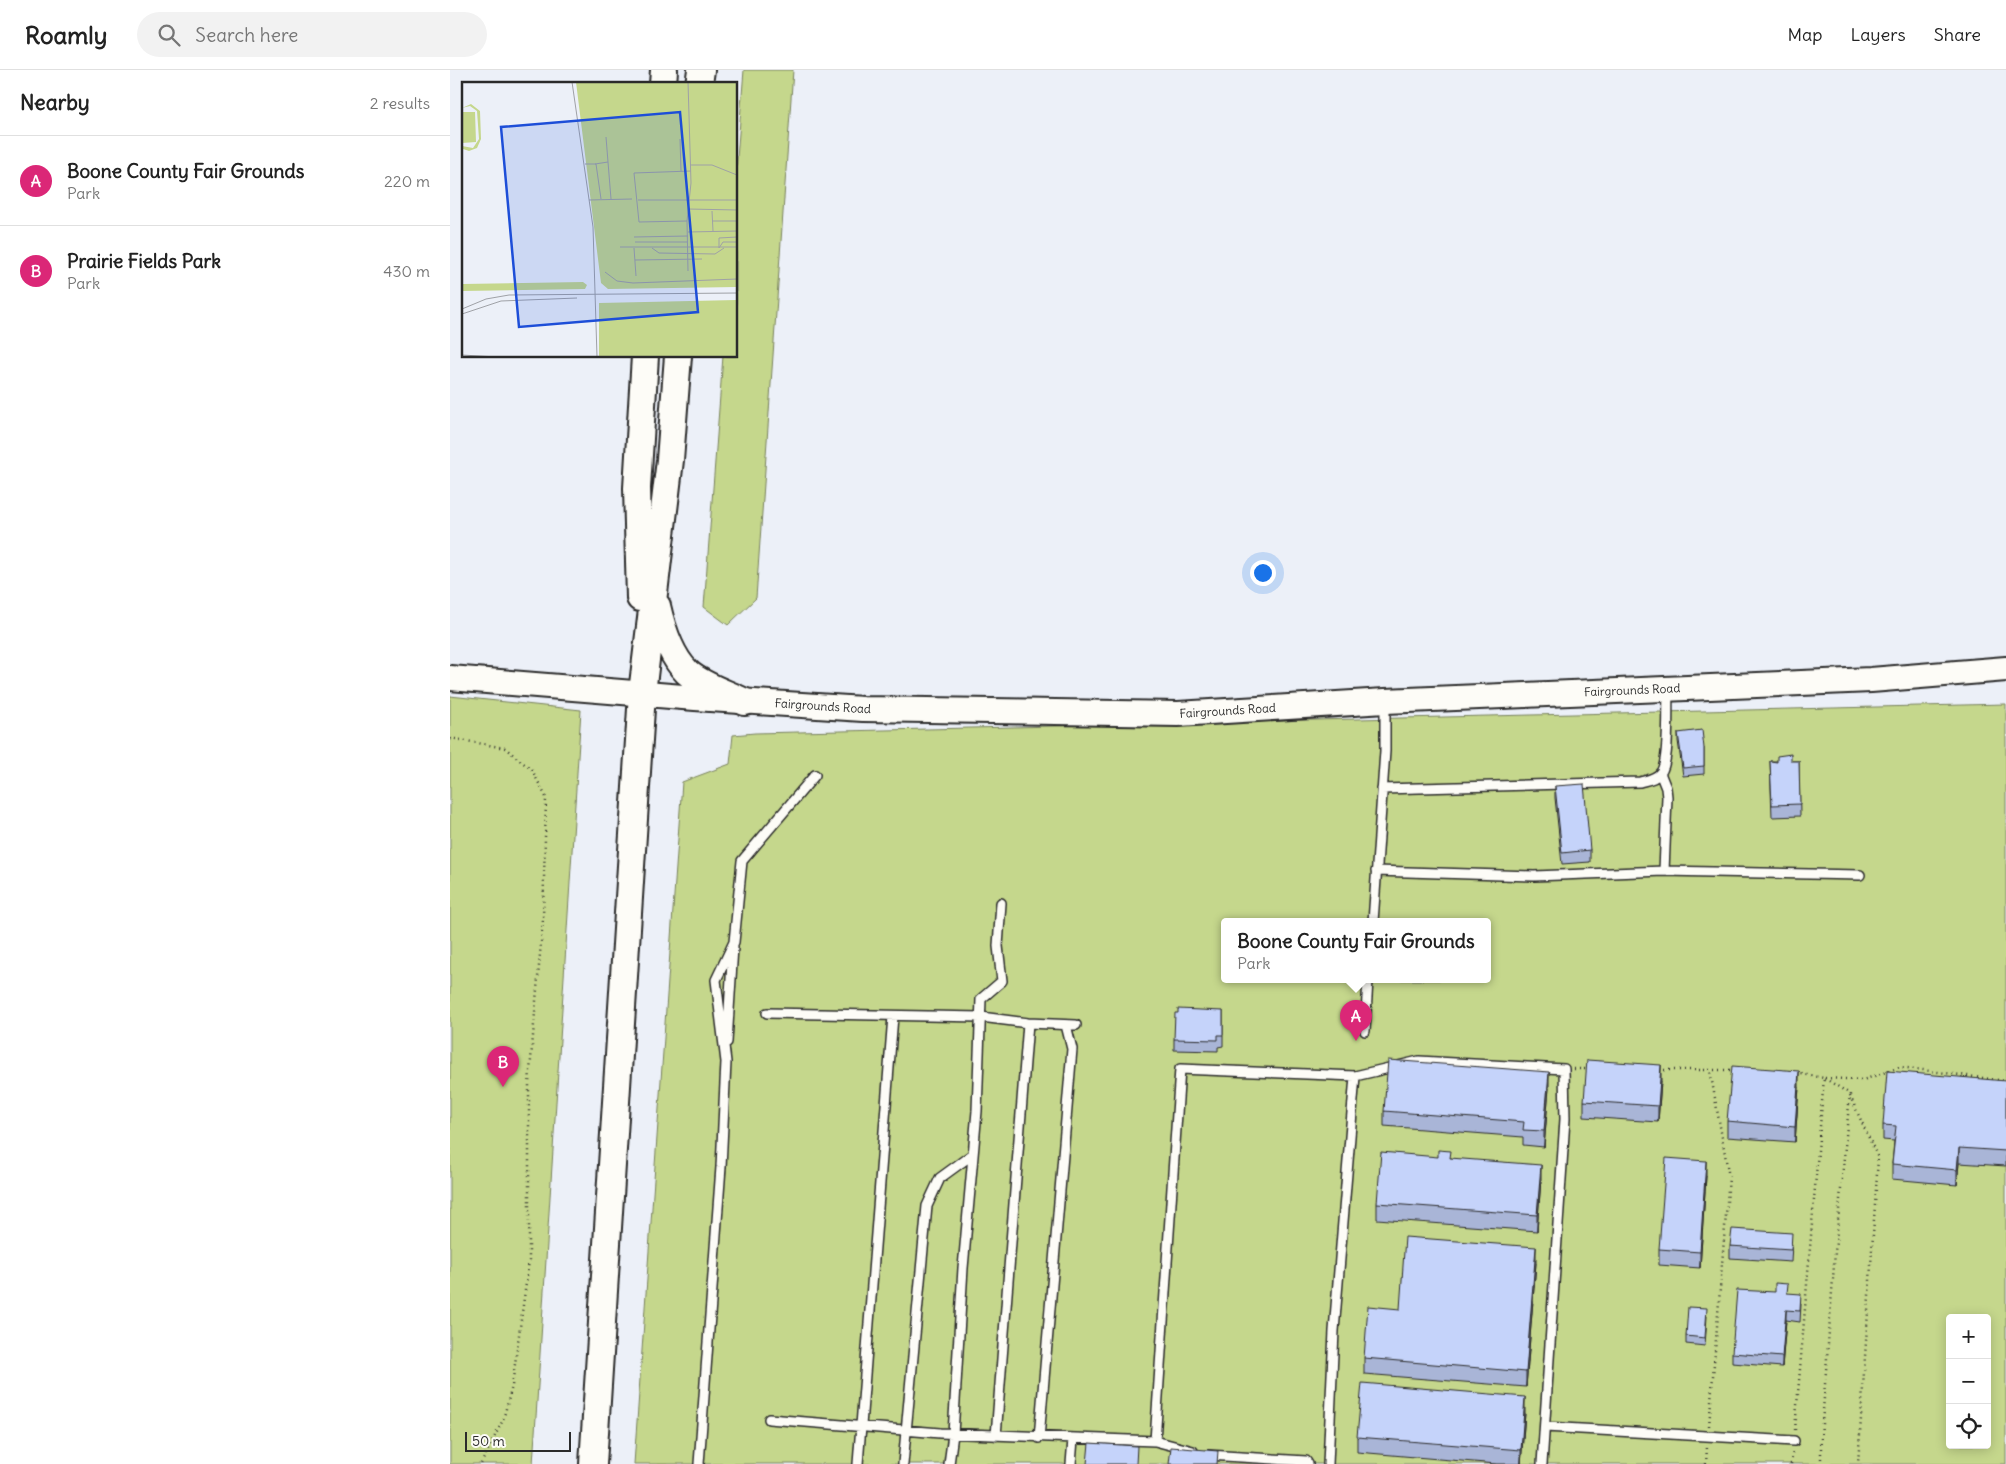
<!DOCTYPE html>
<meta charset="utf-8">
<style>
:root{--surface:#fff;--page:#f2f2f2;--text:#222;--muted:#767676;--line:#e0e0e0;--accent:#db2777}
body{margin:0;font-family:Delius,sans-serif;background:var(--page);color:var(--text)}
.controls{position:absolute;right:15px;bottom:15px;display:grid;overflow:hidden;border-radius:5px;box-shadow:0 2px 12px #0003}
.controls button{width:45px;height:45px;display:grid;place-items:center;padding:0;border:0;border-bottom:1px solid var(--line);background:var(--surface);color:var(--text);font:25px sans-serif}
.scale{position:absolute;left:15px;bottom:12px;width:106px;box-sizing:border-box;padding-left:5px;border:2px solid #2b2b2b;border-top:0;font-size:14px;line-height:18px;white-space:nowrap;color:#2b2b2b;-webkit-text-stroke:4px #fdfcf7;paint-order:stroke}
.you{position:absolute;left:812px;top:502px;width:18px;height:18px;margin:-12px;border:4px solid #fff;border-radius:50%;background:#1a73e8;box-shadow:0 0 0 8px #1a73e833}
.badge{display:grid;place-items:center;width:32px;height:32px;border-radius:50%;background:var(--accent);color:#fff;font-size:16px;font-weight:700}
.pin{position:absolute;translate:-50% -41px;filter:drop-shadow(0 1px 2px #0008)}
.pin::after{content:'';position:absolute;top:26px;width:18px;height:15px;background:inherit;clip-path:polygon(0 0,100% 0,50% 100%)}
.popup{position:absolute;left:771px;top:848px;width:270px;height:65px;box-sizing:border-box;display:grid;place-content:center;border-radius:5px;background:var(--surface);filter:drop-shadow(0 1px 4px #0005);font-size:16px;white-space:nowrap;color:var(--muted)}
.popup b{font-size:19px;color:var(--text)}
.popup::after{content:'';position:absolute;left:50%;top:100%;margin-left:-10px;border:10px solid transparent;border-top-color:var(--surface)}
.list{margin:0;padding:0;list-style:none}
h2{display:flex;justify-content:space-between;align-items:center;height:65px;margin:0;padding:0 20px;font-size:21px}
h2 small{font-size:16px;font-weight:400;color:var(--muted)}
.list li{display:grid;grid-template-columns:32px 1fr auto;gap:15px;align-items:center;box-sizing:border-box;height:90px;padding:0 20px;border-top:1px solid var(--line)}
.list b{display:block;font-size:19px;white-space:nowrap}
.list p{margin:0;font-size:16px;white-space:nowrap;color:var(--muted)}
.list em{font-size:16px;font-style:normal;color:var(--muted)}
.icon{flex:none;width:28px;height:28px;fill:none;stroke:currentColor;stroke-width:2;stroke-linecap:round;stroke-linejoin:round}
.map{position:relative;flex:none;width:1556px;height:1394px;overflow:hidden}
header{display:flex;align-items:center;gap:30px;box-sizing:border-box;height:70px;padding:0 25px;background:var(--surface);border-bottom:1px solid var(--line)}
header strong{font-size:24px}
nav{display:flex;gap:28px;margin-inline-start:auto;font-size:18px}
.search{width:350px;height:45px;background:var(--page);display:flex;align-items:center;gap:12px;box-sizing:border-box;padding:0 18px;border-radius:28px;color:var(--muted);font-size:19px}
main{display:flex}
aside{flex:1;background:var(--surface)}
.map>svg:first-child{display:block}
</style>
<header>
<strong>Roamly</strong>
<div class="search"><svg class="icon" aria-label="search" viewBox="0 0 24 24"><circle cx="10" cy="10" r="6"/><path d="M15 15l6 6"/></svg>Search here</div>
<nav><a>Map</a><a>Layers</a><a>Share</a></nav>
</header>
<main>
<aside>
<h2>Nearby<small>2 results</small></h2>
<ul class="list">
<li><span class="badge">A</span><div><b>Boone County Fair Grounds</b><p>Park</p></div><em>220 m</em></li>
<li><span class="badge">B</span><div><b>Prairie Fields Park</b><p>Park</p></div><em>430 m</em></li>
</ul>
</aside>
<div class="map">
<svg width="1556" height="1394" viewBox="0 0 1556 1394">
<rect width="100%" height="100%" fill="#ecf0f8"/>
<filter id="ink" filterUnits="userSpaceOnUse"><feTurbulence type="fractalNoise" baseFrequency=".02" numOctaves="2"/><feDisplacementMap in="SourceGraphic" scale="10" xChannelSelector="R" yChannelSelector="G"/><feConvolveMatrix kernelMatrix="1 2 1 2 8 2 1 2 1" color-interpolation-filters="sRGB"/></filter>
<g filter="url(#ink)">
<path fill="#c5d78c" stroke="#78815c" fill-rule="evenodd" d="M294,0h49l-37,528 -28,27 -24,-18 19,-251h13v-185z
M0,626l131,14 -48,754h-83z
M1556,634v760h-1372l48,-682 48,-18 3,-29 22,-2zM775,852h262v58h-262zM1500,1248h37v127h-37z"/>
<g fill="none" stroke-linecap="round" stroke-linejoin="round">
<defs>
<path id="service" d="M932,719l258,-7c7,-2 16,-3 21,-10 9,-12 6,-66 7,-83
M926,801l158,5 130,-5 3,-74 -1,-9 -6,-15
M1214,801l196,4
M923,852l12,-171v-49
M317,943l214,4 47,6 48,2
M915,961l3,-51
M277,972l6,-95
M319,1349l171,14 215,8 38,10
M1095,1357l249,14
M546,1366l32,-413
M589,1368l33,-389 -6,-24
M705,1371l25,-372 175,7 64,-15 145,8 1,50 -23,345
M758,1385l98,6 2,3
M249,1394l22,-297 5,-105 -10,-82 18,-38 8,-81 73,-86
M408,1394l35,-448
M453,1394l24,-258 13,-28 33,-24
M499,1394l4,-30 10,-166 14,-157 4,-112 21,-18 -4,-35 3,-43
M621,1394l2,-25
M878,1394l6,-133 21,-255"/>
<g id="secondary">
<path id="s1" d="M0,608l245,20 168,11 315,5 207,-13 486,-21 135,-11"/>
</g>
<path id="primary" d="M213,14l1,-14
M249,14l2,-14
M190,528l-3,-110 8,-132
M207,536c5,22 13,49 30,66 15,14 40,21 58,30
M143,1394l49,-771 28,-233 8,-104"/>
</defs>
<use href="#service" stroke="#2b2b2b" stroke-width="12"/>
<use href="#secondary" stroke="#2b2b2b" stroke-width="28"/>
<use href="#primary" stroke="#2b2b2b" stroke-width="30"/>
<path stroke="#2b2b2b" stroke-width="2.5" stroke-dasharray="1 4" stroke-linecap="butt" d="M0,668l55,10 27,22 14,27 -3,122 -14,164v178l-17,125 -9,34 -22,44
M1124,999h14
M1209,1000h74
M1375,1008l38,2 37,-13 106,14
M1400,1026l28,62 -20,306
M1259,1356l20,-249 -19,-107
M1345,1360l29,-352 -28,-5
M1256,1394l1,-17
M1341,1394l2,-13
M1371,1394v-27l14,-185 15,-158 -26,-16"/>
<use href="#service" stroke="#fdfcf7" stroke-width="9"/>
<use href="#secondary" stroke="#fdfcf7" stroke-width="24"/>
<use href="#primary" stroke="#fdfcf7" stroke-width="26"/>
</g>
<path fill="#a9b5d7" stroke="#2b2b2b" d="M1228,663l26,15v26l-21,2 -5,-35z
M1320,691h29l1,55 -28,1z
M1105,716l35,64v12l-28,2 -7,-66z
M773,941v35l-5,1v4l-44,-1v-11z
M1211,1011l-3,41 -74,-5v-16z
M1556,1011v85l-47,-3 -2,22 -65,-6v-15l2,-23 -11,-1v-15z
M1349,1017l-4,55 -68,-5v-16z
M1099,1018l-5,59 -21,-2v-8l-139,-11v-15z
M988,1087l13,1 90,22 -4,51 -160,-12v-16z
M1256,1106l-6,92 -41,-3v-16z
M1342,1174l-1,18 -61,-4v-12z
M1086,1193l-10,124 -162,-13v-16l36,-49z
M1338,1224l13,10 -1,18 -14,-2 -4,47 -50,-4v-10z
M1257,1246l-2,30 -19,-2v-8z
M1075,1343l-4,51h-24l-140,-12v-15z"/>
<path fill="#8a94af" stroke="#2b2b2b" d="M1211,995v16l-3,41v-16z
M1349,1001v16l-4,55v-15z
M1099,1002v16l-5,59v-16z
M1509,1078v15l-2,22v-15z
M1256,1091v15l-6,92v-16z
M1091,1095v15l-4,51v-16z
M1086,1177v16l-10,124v-15z
M1336,1240v10l-4,47v-10z
M1075,1327v16l-4,51v-14z"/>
<path fill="#c5d3fa" stroke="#2b2b2b" d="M1252,660l2,18v18l-21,2 -5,-35z
M1341,684v7h8l1,43 -28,1 -2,-44 7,1v-6z
M1134,714l6,66 -28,3 -7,-67z
M728,939l45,2v24h-5v5l-44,-1 1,-26h3z
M938,990l161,12 -5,59 -21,-1 1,-8 -140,-11z
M1137,990l74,5 -3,41 -74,-5z
M1282,996l67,5 -4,56 -68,-6z
M1437,1001l119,10v70l-47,-3 -2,22 -65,-6 4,-38 -13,-1z
M988,1080l13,1 -1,7 91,7 -4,50 -160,-12 4,-51 57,5z
M1216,1088l40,3 -6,91 -41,-3z
M1282,1159l60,4 -1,17 -61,-4z
M955,1167l131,10 -10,125 -162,-14 4,-52 32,3z
M1325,1213l13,1 -1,9 14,1 -1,17 -14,-1 -4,47 -50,-4 5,-63 38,2z
M1238,1237l19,1 -2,30 -19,-2z
M912,1313l163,14 -4,53 -164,-13z
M639,1373l48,3 -1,18h-49z
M721,1377l47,4 -1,13h-48z"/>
</g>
<g text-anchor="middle" stroke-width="4" stroke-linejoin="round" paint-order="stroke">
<g font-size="12" fill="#2b2b2b" stroke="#fdfcf7">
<text dy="4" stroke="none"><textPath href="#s1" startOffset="1184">Fairgrounds Road</textPath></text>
<text dy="4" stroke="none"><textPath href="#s1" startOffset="374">Fairgrounds Road</textPath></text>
<text dy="4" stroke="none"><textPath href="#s1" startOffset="779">Fairgrounds Road</textPath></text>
</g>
</g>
<g transform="translate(12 12)">
<rect width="275" height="275" fill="#ecf0f8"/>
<path d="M114,0h161v205l-129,2 -7,-6zM9,22l9,7 1,28 -4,9 -8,3 -6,-2 -1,-3 11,2 6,-9 -2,-28 -7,-5 -8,2zM0,30h13l1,30 -14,1zM121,200l4,3 -2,4 -123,2v-7zM275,218v57h-138v-54z" fill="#c5d78c"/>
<path fill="none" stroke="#9fa1a6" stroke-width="1" d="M110,0l21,145 4,130M226,0l3,101 -4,38 1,50M144,55l2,25M218,57l1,32M123,82h11l5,35M133,82l13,-2 3,37M228,83h22l25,10M127,118l43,-1M176,118h99M226,127l49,1M250,129l1,20M225,139l-48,1 -5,-49 57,-2M250,139h25M226,150l49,-1M172,155l54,-1M173,160h53M158,165h117M172,166l2,28M190,166l7,5 56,1 9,-6M257,166v-10l18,-1M257,166l4,-6h14M173,178l67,-1M143,190l12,9 16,2 104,-4M0,227l24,-10 23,-4 228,-2M0,232l39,-13 76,-3M0,273l35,2"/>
<path fill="#1d4ed8" fill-opacity="0.15" stroke="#1d4ed8" stroke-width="2.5" d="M218,30l18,200 -179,15 -18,-200z"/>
<rect width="275" height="275" fill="none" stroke="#2b2b2b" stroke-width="2.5"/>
</g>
</svg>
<div class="controls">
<button>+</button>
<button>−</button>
<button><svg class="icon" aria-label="locate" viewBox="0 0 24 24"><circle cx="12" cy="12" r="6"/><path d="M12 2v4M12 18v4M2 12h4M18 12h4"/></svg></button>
</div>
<div class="scale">50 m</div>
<div class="you"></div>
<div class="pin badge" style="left:906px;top:971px">A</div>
<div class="popup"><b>Boone County Fair Grounds</b>Park</div>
<div class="pin badge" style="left:53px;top:1017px">B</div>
</div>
</main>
